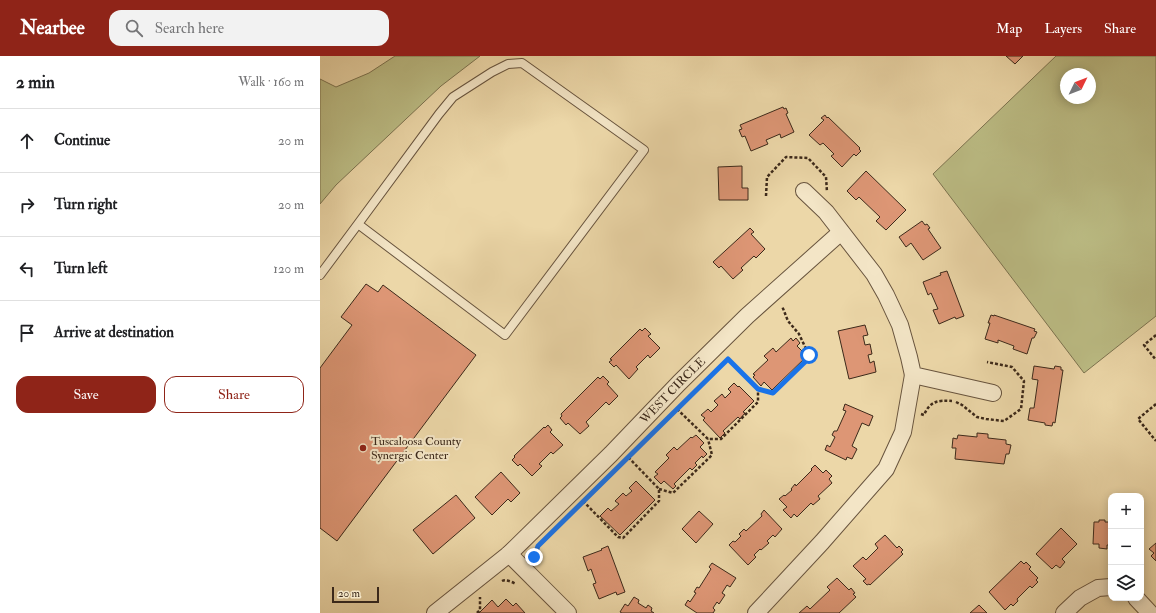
<!DOCTYPE html>
<meta charset="utf-8">
<style>
:root{--surface:#fff;--page:#f2f2f2;--text:#202124;--muted:#757577;--line:#e0e0e0;--accent:#8f2418}
body{margin:0;font-family:"IM FELL Double Pica",serif;background:var(--page);color:var(--text)}
.controls{position:absolute;right:12px;bottom:12px;display:grid;overflow:hidden;border-radius:8px;box-shadow:0 2px 10px #0003}
.controls button{width:36px;height:36px;display:grid;place-items:center;padding:0;border:0;border-bottom:1px solid var(--line);background:var(--surface);color:var(--text);font:20px sans-serif}
.compass{position:absolute;left:740px;top:12px;width:36px;height:36px;border-radius:50%;background:var(--surface);box-shadow:0 2px 10px #0003;rotate:47deg}
.scale{position:absolute;left:12px;bottom:10px;width:47px;box-sizing:border-box;padding-left:4px;border:2px solid #3c291a;border-top:0;font-size:11px;line-height:14px;white-space:nowrap;color:#3c291a;-webkit-text-stroke:3px #f3e5c6;paint-order:stroke}
.stop{position:absolute;width:12px;height:12px;margin:-9px;border:3px solid #1a73e8;border-radius:50%;background:#fff}
.stop.end{background:#1a73e8;border-color:#fff;box-shadow:0 1px 4px #0008}
.list{margin:0;padding:0;list-style:none}
h2{display:flex;justify-content:space-between;align-items:center;height:52px;margin:0;padding:0 16px;font-size:17px}
h2 small{font-size:13px;font-weight:400;color:var(--muted)}
.list li{display:grid;grid-template-columns:26px 1fr auto;gap:12px;align-items:center;box-sizing:border-box;height:64px;padding:0 16px;border-top:1px solid var(--line)}
.list b{display:block;font-size:15px;white-space:nowrap}
.list em{font-size:13px;font-style:normal;color:var(--muted)}
.actions{display:flex;gap:8px;padding:12px 16px}
.actions a{flex:1;padding:9px 0;border:1px solid var(--accent);border-radius:12px;text-align:center;font-size:14px;color:var(--accent)}
.actions .main{background:var(--accent);color:#fff}
.icon{flex:none;width:22px;height:22px;fill:none;stroke:currentColor;stroke-width:2;stroke-linecap:round;stroke-linejoin:round}
.map{position:relative;flex:none;width:836px;height:557px;overflow:hidden}
header{display:flex;align-items:center;gap:24px;box-sizing:border-box;height:56px;padding:0 20px;background:var(--accent);color:#fff}
header strong{font-size:19px}
nav{display:flex;gap:22px;margin-inline-start:auto;font-size:14px}
.search{width:280px;height:36px;background:var(--page);display:flex;align-items:center;gap:10px;box-sizing:border-box;padding:0 14px;border-radius:12px;color:var(--muted);font-size:15px}
main{display:flex}
aside{flex:1;background:var(--surface)}
.map>svg:first-child{display:block}
</style>
<header>
<strong>Nearbee</strong>
<div class="search"><svg class="icon" aria-label="search" viewBox="0 0 24 24"><circle cx="10" cy="10" r="6"/><path d="M15 15l6 6"/></svg>Search here</div>
<nav><a>Map</a><a>Layers</a><a>Share</a></nav>
</header>
<main>
<aside>
<h2>2 min<small>Walk · 160 m</small></h2>
<ul class="list">
<li><svg class="icon" aria-label="ahead" viewBox="0 0 24 24"><path d="M12 20V5M6 11l6-6 6 6"/></svg><div><b>Continue</b></div><em>20 m</em></li>
<li><svg class="icon" aria-label="right" viewBox="0 0 24 24"><path d="M7 20v-9h11M14 6l5 5-5 5"/></svg><div><b>Turn right</b></div><em>20 m</em></li>
<li><svg class="icon" aria-label="left" viewBox="0 0 24 24"><path d="M17 20v-9H6M10 6l-5 5 5 5"/></svg><div><b>Turn left</b></div><em>120 m</em></li>
<li><svg class="icon" aria-label="arrive" viewBox="0 0 24 24"><path d="M6 21V4h12l-3 4 3 4H6"/></svg><div><b>Arrive at destination</b></div></li>
</ul>
<div class="actions"><a class="main">Save</a><a>Share</a></div>
</aside>
<div class="map">
<svg width="836" height="557" viewBox="0 0 836 557">
<rect width="100%" height="100%" fill="#ecd7a8"/>
<filter id="stains"><feTurbulence type="fractalNoise" baseFrequency=".005" numOctaves="4"/><feColorMatrix values="0 0 0 0 .2 0 0 0 0 .09 0 0 0 0 .02 0 0 0 .5 -.17"/></filter>
<radialGradient id="worn" r=".72"><stop offset=".6" stop-color="#630" stop-opacity="0"/><stop offset="1" stop-color="#630" stop-opacity=".3"/></radialGradient>
<path fill="#bcbd85" stroke="#7c7350" fill-rule="evenodd" d="M75,0h85l-39,30 -105,99 -16,19v-125l16,8 33,-14z
M736,0h100v260l-72,57 -151,-199zM746,18h24v24h-24z"/>
<path fill="#dd9675" stroke="#3c291a" d="M686,0h17l-8,8z
M463,51l1,2 2,-1 2,5 -2,1 8,18 -13,6 -1,-4 -14,6 2,4 -17,7 -6,-15 -3,1 -3,-7 3,-1 -2,-4z
M505,59l2,3 1,-1 32,31 -1,1 2,2 -5,5 -2,-2 -12,13 -11,-11 3,-2 -11,-11 -3,2 -11,-10 15,-15 -3,-2z
M422,110v22h6v12h-29l-1,-33z
M546,115l40,39 -20,20 -10,-9 4,-4 -21,-20 -3,3 -9,-9z
M602,165l3,4 2,-1 3,4 -2,1 13,19 -18,12 -12,-17 -5,4 -7,-10z
M430,172l4,4 -3,2 14,15 -9,9 -2,-2 -13,12 2,2 -10,9 -12,-13 -2,2 -6,-6z
M627,215l17,45 -8,3 -1,-2 -16,7 -6,-14 5,-1 -7,-16 -3,2 -5,-13 18,-7 -1,-2z
M46,228l12,8 5,-7 93,70 -139,186 -17,-13v-160l32,-43 -11,-8z
M671,259l3,1v-1l41,14 -1,2 3,1 -3,6h-2l-5,16 -14,-5 1,-3 -16,-6v3l-13,-4 5,-16h-2z
M545,269l3,10 -5,1 2,9 5,-1 2,10 -4,1 2,8 4,-2 2,11 -27,7 -11,-48z
M325,272l6,6 -3,2 12,12 -10,10 -2,-3 -12,12 2,2 -9,10 -13,-14 -2,2 -5,-5 3,-2 -2,-1 30,-30 2,2z
M471,282l2,3 3,-3 4,5 -3,3 10,10 -35,34 -8,-8 -3,4 -8,-9 2,-2 -2,-1 15,-14 -4,-4 9,-8 3,4z
M714,310l20,3 1,-3 6,1v3h2l-8,53 -2,-1 -1,4 -7,-1v-2l-17,-3 2,-12h4l4,-28 -6,-1z
M283,320l6,6 -2,2 11,12 -9,9 -3,-3 -20,20 3,4 -9,8 -12,-11 -2,2 -6,-7 2,-2 -1,-2 37,-37 2,2z
M414,327l4,4 1,-1 15,15 -11,11 2,1 -5,6 -2,-2 -15,14 2,2 -5,5 -17,-18 2,-2 -4,-3 7,-6 3,3 7,-7 -4,-4 8,-7 3,4 6,-6 -3,-3z
M525,348l28,12 -4,10 -7,-3 -10,23 5,3 -5,10 -5,-2 -1,3 -21,-10 2,-5 3,2 5,-10 -3,-2 2,-4h3l9,-20 -3,-1z
M228,369l4,5 -2,2 13,13 -10,9 -2,-2 -12,12 3,2 -10,10 -12,-12 -2,2 -6,-6 3,-3 -1,-1 30,-29 1,1z
M657,377l11,1v4l18,2v4l5,1 -2,9h-3l-2,10 -49,-5 1,-11h-4l1,-10 4,1 1,-4 19,2z
M376,379l8,8 -4,4 7,7 -4,4 -1,-2 -7,7 2,2 -5,5 -2,-2 -16,16 2,2 -3,3 -9,-8 -3,3 -7,-7 4,-3 -3,-2 14,-14 -3,-3 8,-8 3,3 14,-13 1,1z
M495,409l8,8 3,-3 6,6 -3,3 3,4 -14,13 2,3 -7,6 -2,-2 -14,14 -3,-3 -3,4 -8,-8 4,-3 -8,-8 5,-4 1,1 7,-6 -1,-1 4,-5 1,2 16,-16 -1,-1z
M181,416l19,21 -9,9 -3,-3 -16,16 -17,-18z
M316,425l19,19 -35,35 -20,-19 8,-8 3,3 8,-7 -4,-3 8,-8 3,3 6,-5 -3,-3z
M136,439l19,23 -42,36 -20,-24z
M444,454l18,19 -7,8 -2,-2 -6,6 2,2 -8,7 -1,-1 -6,6 2,2 -8,8 -19,-20 4,-4 2,1 6,-6 -2,-2 5,-5 2,2 16,-15 -1,-2z
M379,455l14,13 -17,19 -14,-14z
M779,464h6v2h6v23h-4v4l-8,-1v-4h-6l1,-22h5z
M741,472l16,16 -15,15 3,3 -5,6 -4,-3 -4,4 -16,-15z
M565,479l12,13 2,-2 4,4 -2,2 2,2 -33,31 -1,-1 -2,1 -4,-4 3,-2 -13,-13 10,-9 3,3 12,-12 -3,-4z
M836,487v18l-5,-5 3,-3 -5,-4z
M288,490l17,46 -8,3 -1,-3 -17,7 -6,-15 3,-1 -5,-14 -3,2 -5,-14 19,-7 -1,-1z
M701,505l3,3 2,-2 5,5 -2,2 9,9 -2,2 2,2 -6,6 -2,-2 -13,13 1,2 -5,5 -2,-2 -6,6 -16,-18z
M392,507l24,15 -6,9 -3,-2 -5,8 3,2 -6,9 -2,-2 -4,6 2,2 -2,3h-16l-12,-8 3,-5 2,2 6,-9 -2,-1 3,-5 2,1 12,-19 -2,-2z
M517,522l12,12 2,-2 4,5 -2,1 3,3 -17,16h-40l8,-7 3,3 20,-19 -3,-3z
M314,541l5,3 -1,3 8,5 2,-3 4,3 -1,3 3,2h-32l-2,-1 5,-8 3,2z
M186,543l7,7 3,-3 9,10h-46l13,-13 6,7z
M659,549l8,8h-17z"/>
<g fill="none" stroke-linecap="round" stroke-linejoin="round">
<defs>
<path id="service" d="M0,219l38,-51 81,-110 14,-17 39,-25 16,-8 14,-1 122,87 -139,185 -147,-111"/>
<g id="minor">
<path d="M484,135l22,21 48,62 12,21 14,30 9,32 4,18 80,18"/>
<path d="M189,498l59,59"/>
<path d="M816,542l14,15"/>
<path id="s1" d="M115,557l74,-59 102,-100 68,-71 68,-67 94,-84"/>
<path d="M436,557l66,-71 64,-73 17,-37 10,-57"/>
<path d="M744,557l16,-15 18,-10 13,-1"/>
</g>
</defs>
<use href="#service" stroke="#68543e" stroke-width="10"/>
<use href="#minor" stroke="#68543e" stroke-width="18"/>
<path stroke="#3c291a" stroke-width="2.5" stroke-dasharray="3 2" stroke-linecap="butt" d="M446,140l1,-19 19,-20 22,1 18,19 1,15
M836,279l-12,10 12,15
M438,333l15,4 34,-33 2,-5 -10,-21 -11,-13 -6,-15
M636,346l6,3 15,12 9,2 18,2 17,-12 3,-28 -12,-14 -25,-5
M836,348l-18,15 18,22
M357,353l31,30h13l37,-37v-13l-30,-30
M601,358l3,1c6,-14 14,-15 28,-14
M339,433l14,4 39,-38 -4,-16
M263,445l35,36 5,1 36,-37v-12l-31,-32
M182,525c4,-2 10,1 14,3
M157,557l3,-3v-13"/>
<use href="#service" stroke="#f3e5c6" stroke-width="8"/>
<use href="#minor" stroke="#f3e5c6" stroke-width="16"/>
</g>
<g fill="none" stroke-linecap="round" stroke-linejoin="round">
<path stroke="#1a73e8" stroke-width="5" d="M214,501l4,-11 190,-187 30,30 15,4 34,-33 2,-5"/>
</g>
<circle fill="#8f2418" stroke="#f3e5c6" stroke-width="1.5" cx="43" cy="392" r="4"/>
<g text-anchor="middle" stroke-width="4" stroke-linejoin="round" paint-order="stroke">
<g font-size="12" fill="#3c291a" stroke="#f3e5c6">
<text dy="4" stroke="none"><textPath href="#s1" startOffset="326">WEST CIRCLE</textPath></text>
</g>
<g font-size="12" fill="#3c291a" stroke="#f3e5c6" text-anchor="start">
<text x="51" y="389">Tuscaloosa County<tspan x="51" dy="14">Synergic Center</tspan></text>
</g>
</g>
<rect width="100%" height="100%" filter="url(#stains)"/>
<rect width="100%" height="100%" fill="url(#worn)"/>
</svg>
<div class="controls">
<button>+</button>
<button>−</button>
<button><svg class="icon" aria-label="layers" viewBox="0 0 24 24"><path d="M12 4l9 5-9 5-9-5zM3 14l9 5 9-5"/></svg></button>
</div>
<svg class="compass" viewBox="-18 -18 36 36"><path d="M0-13l5 13h-10z" fill="#e53935"/><path d="M0 13l5-13h-10z" fill="#757577"/></svg>
<div class="scale">20 m</div>
<div class="stop" style="left:489px;top:299px"></div>
<div class="stop end" style="left:214px;top:501px"></div>
</div>
</main>
